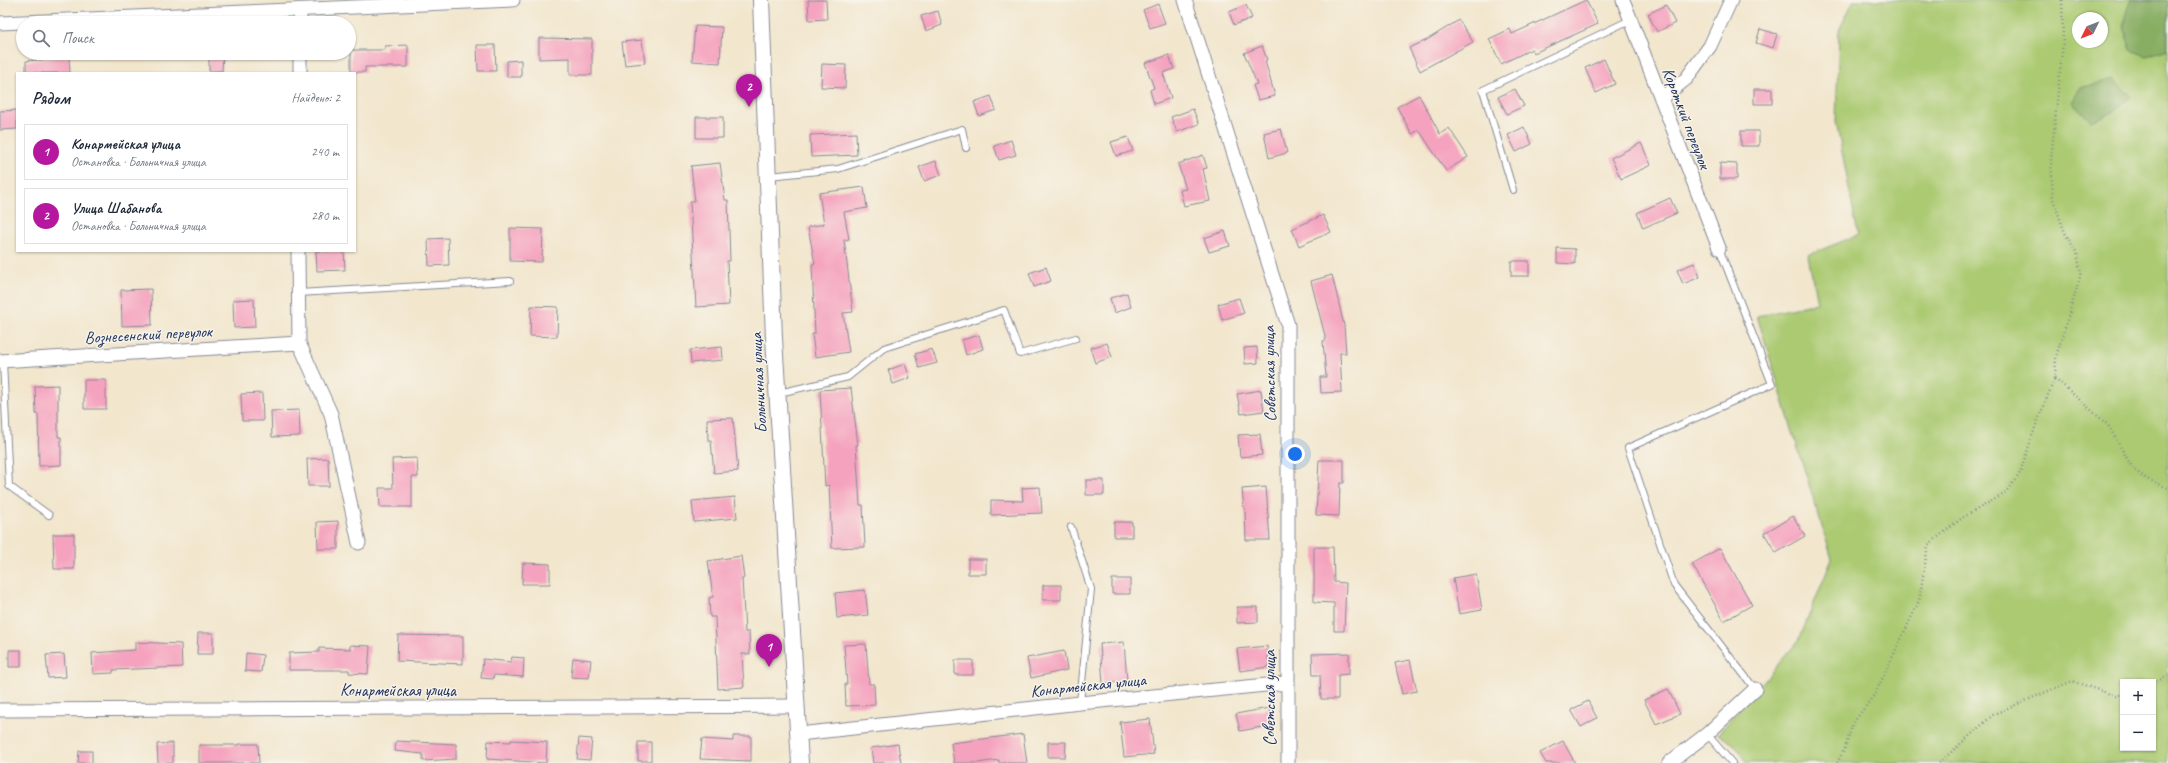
<!DOCTYPE html>
<html lang="ru">
<meta charset="utf-8">
<style>
:root{--surface:#fff;--page:#f2f2f3;--text:#1f2937;--muted:#747a83;--line:#e0e1e3;--accent:#b5179e}
body{margin:0;font-family:Caveat,sans-serif;background:var(--page);color:var(--text)}
.controls{position:absolute;right:12px;bottom:12px;display:grid;overflow:hidden;border-radius:0px;box-shadow:0 1px 3px #0004}
.controls button{width:36px;height:36px;display:grid;place-items:center;padding:0;border:0;border-bottom:1px solid var(--line);background:var(--surface);color:var(--text);font:20px sans-serif}
.compass{position:absolute;left:2072px;top:12px;width:36px;height:36px;border-radius:50%;background:var(--surface);box-shadow:0 1px 3px #0004;rotate:227deg}
.you{position:absolute;left:1295px;top:454px;width:14px;height:14px;margin:-10px;border:3px solid #fff;border-radius:50%;background:#1a73e8;box-shadow:0 0 0 6px #1a73e833}
.badge{display:grid;place-items:center;width:26px;height:26px;border-radius:50%;background:var(--accent);color:#fff;font-size:13px;font-weight:700}
.pin{position:absolute;translate:-50% -33px;filter:drop-shadow(0 1px 2px #0008)}
.pin::after{content:'';position:absolute;top:21px;width:14px;height:12px;background:inherit;clip-path:polygon(0 0,100% 0,50% 100%)}
.list{margin:0;padding:0;list-style:none}
h2{display:flex;justify-content:space-between;align-items:center;height:52px;margin:0;padding:0 16px;font-size:17px}
h2 small{font-size:13px;font-weight:400;color:var(--muted)}
.list li{display:grid;grid-template-columns:26px 1fr auto;gap:12px;align-items:center;box-sizing:border-box;height:56px;margin:0 8px 8px;padding:0 8px;border:1px solid var(--line);border-radius:0px}
.list b{display:block;font-size:15px;white-space:nowrap}
.list p{margin:0;font-size:13px;white-space:nowrap;color:var(--muted)}
.list em{font-size:13px;font-style:normal;color:var(--muted)}
.icon{flex:none;width:22px;height:22px;fill:none;stroke:currentColor;stroke-width:2;stroke-linecap:round;stroke-linejoin:round}
.map{position:relative;flex:none;width:2168px;height:763px;overflow:hidden}
.search{position:absolute;background:var(--surface);box-shadow:0 1px 3px #0004;left:16px;top:16px;width:340px;height:44px;display:flex;align-items:center;gap:10px;box-sizing:border-box;padding:0 14px;border-radius:22px;color:var(--muted);font-size:15px}
.panel{position:absolute;background:var(--surface);box-shadow:0 1px 3px #0004;left:16px;top:72px;width:340px;height:180px;border-radius:0px}
.map>svg:first-child{display:block}
</style>
<div class="map">
<svg width="2168" height="763" viewBox="0 0 2168 763">
<rect width="100%" height="100%" fill="#f7f3e8"/>
<filter id="ink" filterUnits="userSpaceOnUse"><feTurbulence type="fractalNoise" baseFrequency=".025" numOctaves="2"/><feDisplacementMap in="SourceGraphic" scale="8" xChannelSelector="R" yChannelSelector="G"/><feConvolveMatrix kernelMatrix="1 2 1 2 8 2 1 2 1" color-interpolation-filters="sRGB"/></filter>
<filter id="wash" filterUnits="userSpaceOnUse"><feTurbulence type="fractalNoise" baseFrequency=".012" numOctaves="4" result="noise"/><feDisplacementMap in="SourceGraphic" scale="16" xChannelSelector="R" yChannelSelector="G"/><feGaussianBlur stdDeviation="0.9" result="paint"/><feColorMatrix in="noise" values="0 0 0 0 0 0 0 0 0 0 0 0 0 0 0 0 0 1.4 0 .05"/><feComposite in="paint" operator="in"/></filter>
<g filter="url(#wash)">
<rect width="100%" height="100%" fill="#f2e6cd"/>
<path fill="#abca72" stroke="#637c68" fill-rule="evenodd" d="M1854,0h314v763h-422l-9,-16 -19,-13 81,-94 33,-81 -75,-243 60,-13 -9,-48 50,-20 -22,-114 3,-91zM2078,18h24v24h-24zM2123,682h30v66h-30z"/>
<path fill="#88ae64" stroke="#526e61" d="M2131,0h35l2,3v46l-21,7 -16,-6 -8,-23z
M2114,79l17,17 -17,16 -23,9 -19,-19 8,-14z"/>
<g id="blocks">
<path fill="#f5a2be" d="M808,0h18l1,19 -18,1z
M1586,0l12,24 -64,29 -2,-4 -31,15 -12,-25 21,-10 2,5z
M1158,4l7,19 -15,5 -7,-18z
M1246,5l6,13 -18,7 -5,-13z
M1666,5l9,18 -18,9 -9,-18z
M938,11l4,14 -16,6 -5,-15z
M1459,20l14,22 -53,29 -11,-23 16,-7z
M695,26l27,1 -2,36 -28,-2z
M1760,29l17,5 -4,14 -17,-5z
M539,38l53,1v36h-22v-17l-31,1z
M642,40l3,23 -20,2 -3,-23z
M408,45v22h-43v5h-14v-22h34v-4z
M477,45h18l1,26h-18z
M1262,46l5,14 -2,1 10,35 -17,4 -5,-15 4,-1 -13,-31z
M209,53l14,1 -1,17h-13z
M1169,55l5,14 -11,4 8,25 -17,6 -4,-14 4,-2 -9,-25z
M69,57l1,16h-44v-12z
M1604,59l11,25 -19,9 -11,-25z
M521,60v17h-14v-16z
M822,64l24,1 -1,23 -24,-1z
M1515,89l9,17 -17,8 -9,-17z
M1754,89h18v15h-18z
M1419,95l21,39 9,-6 19,29 -22,14 -27,-41 -7,4 -15,-27z
M991,96l5,14 -17,6 -5,-14z
M1193,109l6,15 -22,8 -6,-15z
M17,110v19l-17,1v-19z
M696,117h27v21h-27z
M1524,127l8,17 -16,8 -8,-17z
M1281,129l6,24 -18,5 -5,-25z
M1741,131h18v15h-18z
M856,133l1,22 -46,2 -1,-22z
M1128,137l5,14 -17,5 -5,-14z
M1011,140l5,15 -17,5 -5,-14z
M1641,143l10,22 -30,14 -10,-21z
M1203,155l4,13 -4,1 7,32 -26,5 -4,-16 6,-1 -8,-25z
M936,161l5,14 -17,6 -5,-14z
M720,163l5,37h3l2,61h-3l2,44 -33,2 -6,-105h5l-4,-36z
M1720,163l17,1v15h-17z
M864,187l3,21 -23,4 5,27 -5,1 9,72 -10,1 6,39 -34,5 -3,-23h3l-3,-70h3l-7,-37 16,-3 -5,-31z
M1670,198l7,15 -34,15 -6,-15z
M1323,215l8,17 -32,14 -7,-17z
M510,228l33,1 -1,33 -32,-1z
M1225,231l5,15 -21,6 -5,-14z
M448,238l1,27 -20,1 -1,-27z
M1557,248l18,1v15l-18,-1z
M316,251h28l1,19 -28,1z
M1511,261h18v15h-18z
M1694,263l6,14 -17,7 -6,-14z
M1046,267l5,14 -17,6 -5,-14z
M1332,275l12,50 2,28h-6l2,39 -21,1 -1,-16h6l-3,-36 3,-1 -15,-59z
M151,289l1,36 -30,1 -1,-36z
M1127,293l4,14 -17,6 -4,-15z
M1239,298l5,15 -22,7 -4,-16z
M254,299l1,28 -21,1 -1,-28z
M531,306l27,1 -1,30 -27,-1z
M979,335l4,14 -17,6 -4,-15z
M1107,343l5,14 -17,6 -5,-15z
M722,347l1,13 -32,3 -1,-13z
M1257,347l1,16 -13,1 -1,-16z
M932,349l5,14 -18,5 -4,-14z
M905,364l5,14 -17,6 -5,-14z
M84,380h22v29h-22z
M58,385v52h3v28l-22,1 -1,-52h-2l-1,-28z
M851,388l7,57h-2l4,60h3l2,42 -33,1 -3,-63 -4,1 -5,-96z
M1261,390l3,21 -23,3 -4,-20z
M262,393l1,28h-21l-1,-27z
M299,410l1,26 -28,1 -1,-26z
M733,418l5,53 -24,2 -3,-33h-3l-1,-21z
M1260,434l2,21 -22,2 -2,-22z
M328,458l1,28h-21l-1,-27z
M417,458l1,19h-6v30h-32l-1,-19h14l-1,-29z
M1319,460h25v23h-4l-1,33 -23,-1z
M1086,480h18v15h-18z
M1040,487l2,26 -51,2v-15l32,1 -1,-13z
M1266,487l4,53h-24l-1,-32 -1,1 -2,-20z
M735,497l2,21 -43,4 -2,-21z
M1793,516l12,20 -29,17 -12,-20z
M338,521v28h-20l-1,-27z
M1114,522h18v15h-18z
M53,534h21v35h-20z
M1314,547h19l1,35 12,1 -2,48h-10v-28l-20,-1z
M1720,548l32,57 -28,16 -32,-57z
M741,556l3,22 -2,1 3,53h4l1,22h-8l2,33 -26,2 -3,-72h-5l-1,-19 4,-1 -5,-36z
M968,559h18v15h-18z
M523,563l27,1v20h-28z
M1476,574l6,36 -23,4 -6,-36z
M1112,579h18v15h-18z
M1043,585h18v15h-18z
M865,590l3,25 -31,3 -2,-25z
M1237,607h21v15l-21,1z
M198,633h15v21h-16z
M398,635l65,1v28l-66,-3z
M135,642l46,2 1,23 -69,3v3l-20,1 -1,-21 43,-3z
M1124,642l3,39 -24,2 -3,-39z
M866,644l3,40h5l1,21 -29,1 -1,-22h2l-3,-39z
M350,645l20,1 -2,28 -19,-1v-3h-60v-17l30,-1v-4l31,1z
M1267,646l2,21 -29,4 -3,-22z
M9,650h12v17h-12z
M1064,651l3,19 -36,8 -4,-20z
M246,653l17,2 -2,17 -16,-1z
M1349,653v21l-11,1v24h-17l-1,-24h-7l-1,-21z
M64,654l2,23 -18,1 -2,-23z
M512,657l12,1 -1,19 -29,-2 -1,4 -12,-1 2,-19 28,3z
M573,658l18,2 -2,18 -18,-1z
M955,660h18v15h-18z
M1410,660l7,31 -15,3 -7,-31z
M1668,689l12,25 -24,10 -12,-24z
M1588,701l9,17 -16,9 -10,-17z
M1269,708l3,17 -32,6 -4,-17z
M1150,719l4,35 -30,3 -4,-35z
M1023,734l4,29h-28v-3l-22,3h-23l-3,-20z
M733,736h18v25l-51,-2 2,-20 31,2z
M579,738l13,1 -2,21 -13,-1z
M511,740l36,2 -1,21 -59,-4 1,-18 23,1z
M396,741l60,3v15l-33,2v-7l-28,-3z
M1563,741l12,22h-29l-6,-10z
M638,742h13v19h-13z
M1048,742h18l-1,15h-17z
M173,743v20h-15l-1,-19z
M239,744h19l1,19h-60v-18h40z
M898,744l3,19h-28l-2,-15z
M79,751h13v12h-14z"/>
</g>
</g>
<g filter="url(#ink)">
<use href="#blocks" fill-opacity="0" stroke="#868a96" stroke-width="1"/>
<g fill="none" stroke-linecap="round" stroke-linejoin="round">
<defs>
<path id="service" d="M769,176l69,-7 124,-40 4,19
M1513,190l-30,-100 147,-70
M1719,248l53,136 -144,64 46,137 81,104
M298,293l212,-12
M3,361l6,125 40,29
M779,393l69,-16 36,-29 120,-38 16,44 56,-16
M1071,527l20,62 -11,114
M1707,734l25,29"/>
<path id="minor" d="M1185,0l103,325v438
M1623,0l96,248
M0,23l513,-23
M300,23v-13
M300,73v-20
M1661,99l25,-20 24,-33 21,-46
M298,251l1,92 32,71 28,129
M0,361l299,-18
M0,710l796,-4
M799,734l281,-31 207,-20
M1669,763l38,-29 48,-45"/>
<path id="tertiary" d="M761,0l13,338 26,425"/>
</defs>
<use href="#service" stroke="#868a96" stroke-width="8"/>
<use href="#minor" stroke="#868a96" stroke-width="15"/>
<use href="#tertiary" stroke="#868a96" stroke-width="18"/>
<path stroke="#868a96" stroke-width="2.5" stroke-dasharray="1 3" stroke-linecap="butt" d="M2062,0l1,42 -12,118 2,39 12,34 12,20 4,21 -25,83 -1,21 53,47 25,44 14,10 21,9
M2153,683l15,-7
M1837,763l8,-15 8,-25 22,-29 44,-93 9,-56 34,-27 42,-24 15,-19 18,-53 18,-44
M1939,763l55,-49 78,-33 44,15 7,-2"/>
<use href="#service" stroke="#fff" stroke-width="6"/>
<use href="#minor" stroke="#fff" stroke-width="13"/>
<use href="#tertiary" stroke="#fff" stroke-width="16"/>
</g>
</g>
<g text-anchor="middle" stroke-width="3" stroke-linejoin="round" paint-order="stroke">
<g font-size="17" fill="#1b2f5e" stroke="#f7f3e8">
<text transform="translate(1687 118) rotate(69)" y="6">Короткий переулок</text>
<text transform="translate(148 334) rotate(-3)" y="6">Вознесенский переулок</text>
<text transform="translate(1269 374) rotate(-91)" y="6">Советская улица</text>
<text transform="translate(758 383) rotate(-93)" y="6">Больничная улица</text>
<text transform="translate(1088 685) rotate(-6)" y="6">Конармейская улица</text>
<text x="398" y="696">Конармейская улица</text>
<text transform="translate(1269 698) rotate(-90)" y="6">Советская улица</text>
</g>
</g>
</svg>
<div class="controls">
<button>+</button>
<button>−</button>
</div>
<svg class="compass" viewBox="-18 -18 36 36"><path d="M0-13l5 13h-10z" fill="#e53935"/><path d="M0 13l5-13h-10z" fill="#747a83"/></svg>
<div class="you"></div>
<div class="pin badge" style="left:769px;top:667px">1</div>
<div class="pin badge" style="left:749px;top:107px">2</div>
<div class="search"><svg class="icon" aria-label="search" viewBox="0 0 24 24"><circle cx="10" cy="10" r="6"/><path d="M15 15l6 6"/></svg>Поиск</div>
<section class="panel">
<h2>Рядом<small>Найдено: 2</small></h2>
<ul class="list">
<li><span class="badge">1</span><div><b>Конармейская улица</b><p>Остановка · Больничная улица</p></div><em>240 m</em></li>
<li><span class="badge">2</span><div><b>Улица Шабанова</b><p>Остановка · Больничная улица</p></div><em>280 m</em></li>
</ul>
</section>
</div>
